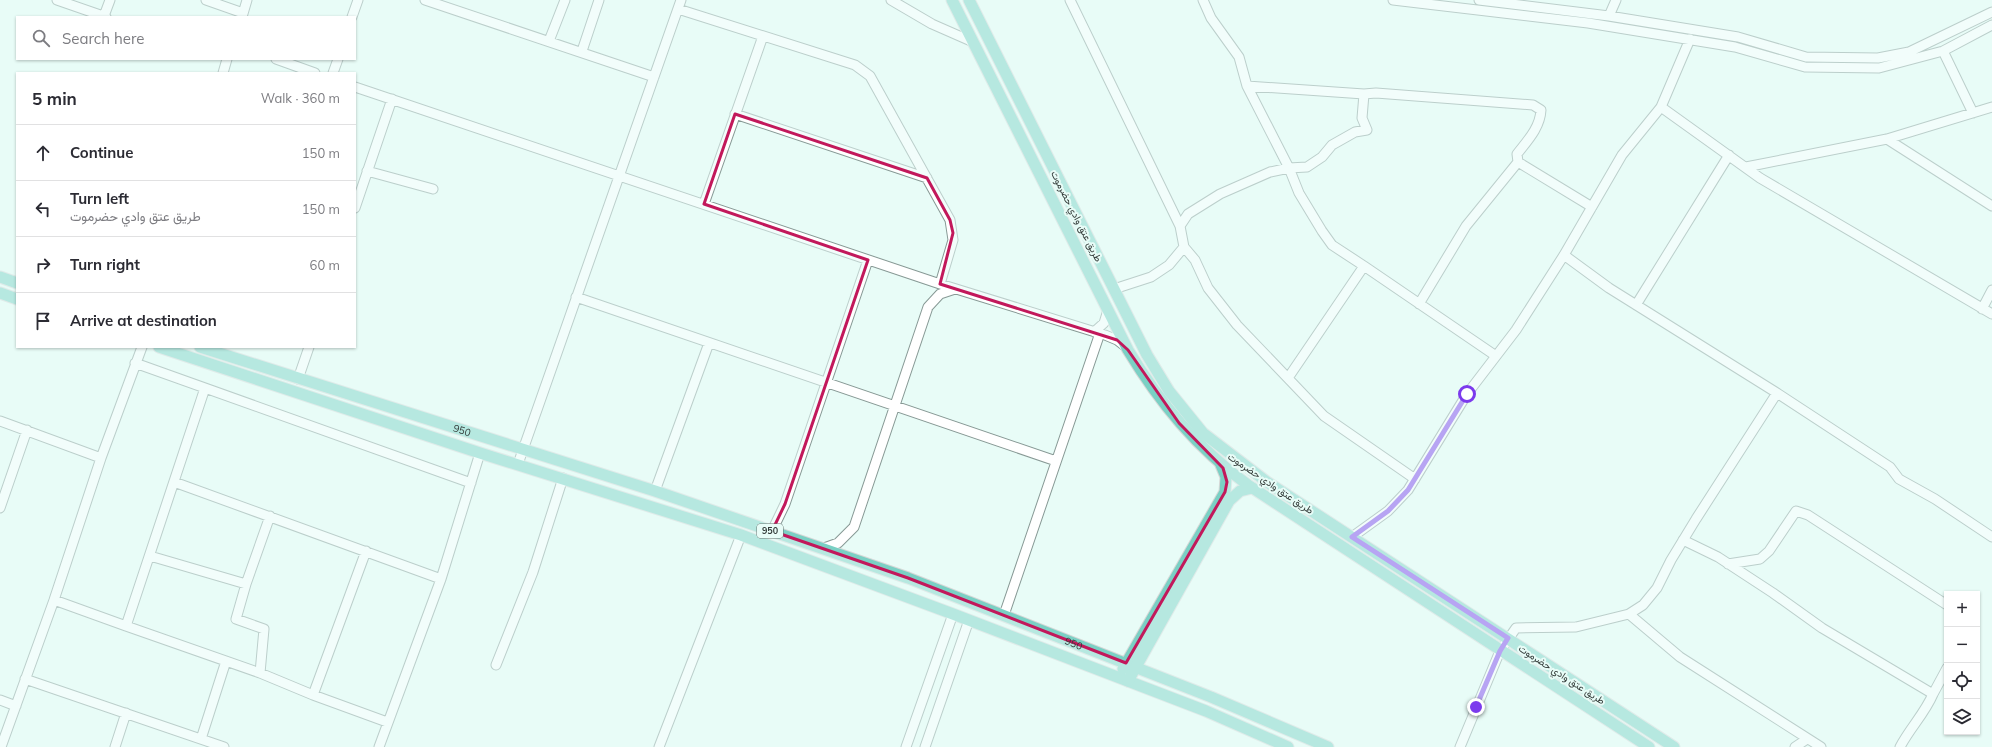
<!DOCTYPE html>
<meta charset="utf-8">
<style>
:root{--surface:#fff;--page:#f2f2f3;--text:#2b2b33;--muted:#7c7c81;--line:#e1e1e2}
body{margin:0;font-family:Mulish,Vazirmatn,sans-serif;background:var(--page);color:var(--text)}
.controls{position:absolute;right:12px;bottom:12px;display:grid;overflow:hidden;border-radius:0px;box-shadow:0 1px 3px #0004}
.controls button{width:36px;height:36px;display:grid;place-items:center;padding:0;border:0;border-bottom:1px solid var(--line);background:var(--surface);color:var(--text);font:20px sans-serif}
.stop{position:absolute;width:12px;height:12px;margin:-9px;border:3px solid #7c3aed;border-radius:50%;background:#fff}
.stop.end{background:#7c3aed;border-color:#fff;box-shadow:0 1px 4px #0008}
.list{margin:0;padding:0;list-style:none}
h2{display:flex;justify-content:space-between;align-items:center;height:52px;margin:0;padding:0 16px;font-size:17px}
h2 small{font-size:13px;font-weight:400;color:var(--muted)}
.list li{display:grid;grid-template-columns:26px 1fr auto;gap:12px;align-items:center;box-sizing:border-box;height:56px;padding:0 16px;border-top:1px solid var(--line)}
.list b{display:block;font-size:15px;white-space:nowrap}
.list p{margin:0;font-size:13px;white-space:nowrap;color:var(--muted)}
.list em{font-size:13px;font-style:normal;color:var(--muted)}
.icon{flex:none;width:22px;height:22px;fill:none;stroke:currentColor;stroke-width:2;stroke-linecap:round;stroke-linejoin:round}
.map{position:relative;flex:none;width:1992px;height:747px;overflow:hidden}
.search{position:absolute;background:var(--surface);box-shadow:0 1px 3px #0004;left:16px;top:16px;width:340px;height:44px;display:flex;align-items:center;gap:10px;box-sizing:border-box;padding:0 14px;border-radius:0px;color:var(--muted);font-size:15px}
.panel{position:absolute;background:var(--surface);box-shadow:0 1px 3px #0004;left:16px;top:72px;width:340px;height:276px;border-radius:0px}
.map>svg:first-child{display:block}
</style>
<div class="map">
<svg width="1992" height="747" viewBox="0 0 1992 747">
<rect width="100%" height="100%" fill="#e8fcf7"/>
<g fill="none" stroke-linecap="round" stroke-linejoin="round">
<defs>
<path id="minor" d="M57,0l49,17
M206,0l37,13
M425,0l229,77
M891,0l41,24 41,18
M1070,0l110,226
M1203,0l8,18 28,39 8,29 42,82 10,25 23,38 10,14 32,21 -76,112
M1393,0l195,23 147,24 70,20 74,1 64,-17 49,-26
M1479,0l130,16 129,21 68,20 72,1 31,-6 83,-40
M678,9l177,56 15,11 80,144 3,20 -13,44
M104,16l6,-16
M1609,16l7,-16
M242,17l5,-17
M352,17l6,-17
M549,41l16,-41
M582,51l17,-51
M1943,51l30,62
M276,59l39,14
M223,73l4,-14
M333,73l5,-14
M1247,86l117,8
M355,87l585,197 165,51 12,5 9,7
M1661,107l29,-68
M735,114l192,64
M1887,139l105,67
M1746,167l141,-28 105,-32
M367,171l66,18
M704,204l59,-168
M355,208l37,-109
M1184,247l-4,-21 8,-12 32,-20 50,-22 19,-4 18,-1 15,-10 10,-12 23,-13 12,-2 -5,-12 2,-24 12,-1 157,12 8,5c-1,18 -14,31 -24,44l1,8 74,45
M1364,266l132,90
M1114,289l37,-12 18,-12 15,-18 11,13 13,28 29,37 87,91 91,63
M576,297l480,164
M1419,304l47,-78 52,-64
M1636,305l93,-150
M1982,309l10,-19
M1094,332l10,-9 4,-13
M135,363l336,120
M298,379l11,-32
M1777,393l113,74 9,12 36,20 57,38
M0,421l101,37
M518,464l163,-464
M174,482l267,97
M655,491l54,-148
M0,508l27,-78
M772,531l13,-27 83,-244
M1352,537l36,-26 20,-21 59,-96 49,-64 48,-75 58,-100 39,-48 99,71 232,136
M1683,540l35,17 55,36 49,35 111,66c-8,19 -23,34 -33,53
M824,548l14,-5 16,-16 74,-220 12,-13 15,-5
M150,556l96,28
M1728,564l32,-5 9,-8 27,-40 12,4 139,90
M54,600l72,26 79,-238
M1629,614l51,43 141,90
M1004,615l96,-282
M126,626l134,47 53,22 74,27
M496,665l37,-93 30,-94
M260,673l4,-44 -28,-10 10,-35 24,-68
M25,679l199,68
M1933,694l14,-26
M313,695l53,-144
M0,700l16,6
M201,739l25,-78
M1,747l53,-147 47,-142 41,-111
M115,747l11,-34
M379,747l62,-168 39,-126
M659,747l82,-212
M906,747l47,-133
M925,747l44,-127
M1460,747l40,-96 16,-23 60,-1 53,-13 14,-9 14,-17 14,-28 25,-41 81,-126 -168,-105 -45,-33
M1795,747l12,-8"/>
<g id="major">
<path d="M952,0l176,350c32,53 69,98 120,135l401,262"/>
<path d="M969,0l178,355 22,36 34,42 64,49 407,265"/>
<path d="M0,277l17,6"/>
<path d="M0,293l17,6"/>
<path d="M159,347l321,106 261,82 212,79 253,97 82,36"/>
<path id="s1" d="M200,347l455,144 253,87 303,119 117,50"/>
<path d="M1123,669l102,-177 1,-15 -5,-12"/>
<path d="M1128,681l101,-180 11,-10 12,-3"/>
</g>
</defs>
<use href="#minor" stroke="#879995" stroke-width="11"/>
<use href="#major" stroke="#d6d8d7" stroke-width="13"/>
<use href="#minor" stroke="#fff" stroke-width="9"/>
<use href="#major" stroke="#7ad0c4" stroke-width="11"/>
</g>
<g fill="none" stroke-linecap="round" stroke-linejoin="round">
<path stroke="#7c3aed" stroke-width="5" d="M1467,394l-59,96 -20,21 -36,26 156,101 -8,13 -24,56"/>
</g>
<path d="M0 0H1992V747H0ZM735,114l192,64 23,42 3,13 -13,51 177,56 11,10 51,73 44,45 4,14 -2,10 -99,171 -218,-85 -136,-47 13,-27 83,-244 -164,-56z" fill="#e8fcf7" fill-opacity=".55" fill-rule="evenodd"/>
<path fill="none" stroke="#c2185b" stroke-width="3" stroke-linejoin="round" d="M735,114l192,64 23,42 3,13 -13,51 177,56 11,10 51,73 44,45 4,14 -2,10 -99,171 -218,-85 -136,-47 13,-27 83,-244 -164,-56z"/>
<g text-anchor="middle" stroke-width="4" stroke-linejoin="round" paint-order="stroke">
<rect fill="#e8fcf7" stroke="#697471" stroke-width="1" x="757" y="524" width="26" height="14" rx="3"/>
<g font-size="9" font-weight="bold" fill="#323a38">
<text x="770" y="534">950</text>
</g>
<g font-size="10" fill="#323a38" stroke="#e8fcf7">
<text transform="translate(1077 216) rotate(63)" y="4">طريق عتق وادي حضرموت</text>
<text dy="4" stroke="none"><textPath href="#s1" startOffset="275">950</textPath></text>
<text transform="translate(1271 483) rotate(34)" y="4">طريق عتق وادي حضرموت</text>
<text dy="4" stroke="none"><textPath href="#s1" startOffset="923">950</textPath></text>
<text transform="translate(1562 674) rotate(33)" y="4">طريق عتق وادي حضرموت</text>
</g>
</g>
</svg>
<div class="controls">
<button>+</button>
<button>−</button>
<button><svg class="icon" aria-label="locate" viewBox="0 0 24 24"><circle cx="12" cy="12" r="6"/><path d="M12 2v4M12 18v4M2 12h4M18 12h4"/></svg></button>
<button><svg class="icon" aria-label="layers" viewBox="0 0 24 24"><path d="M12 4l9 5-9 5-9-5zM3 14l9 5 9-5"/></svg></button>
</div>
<div class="stop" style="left:1467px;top:394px"></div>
<div class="stop end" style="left:1476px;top:707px"></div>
<div class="search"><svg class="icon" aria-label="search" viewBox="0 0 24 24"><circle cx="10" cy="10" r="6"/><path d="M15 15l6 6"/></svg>Search here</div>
<section class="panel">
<h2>5 min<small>Walk · 360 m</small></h2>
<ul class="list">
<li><svg class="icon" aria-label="ahead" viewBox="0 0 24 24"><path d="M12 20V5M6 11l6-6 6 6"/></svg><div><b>Continue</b></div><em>150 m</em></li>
<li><svg class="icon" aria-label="left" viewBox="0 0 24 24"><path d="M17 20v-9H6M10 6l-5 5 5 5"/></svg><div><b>Turn left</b><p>طريق عتق وادي حضرموت</p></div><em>150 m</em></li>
<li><svg class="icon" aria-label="right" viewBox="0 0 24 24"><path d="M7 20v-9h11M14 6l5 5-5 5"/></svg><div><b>Turn right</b></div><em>60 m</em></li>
<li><svg class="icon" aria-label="arrive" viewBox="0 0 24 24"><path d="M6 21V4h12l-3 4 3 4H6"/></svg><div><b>Arrive at destination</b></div></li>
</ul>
</section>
</div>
